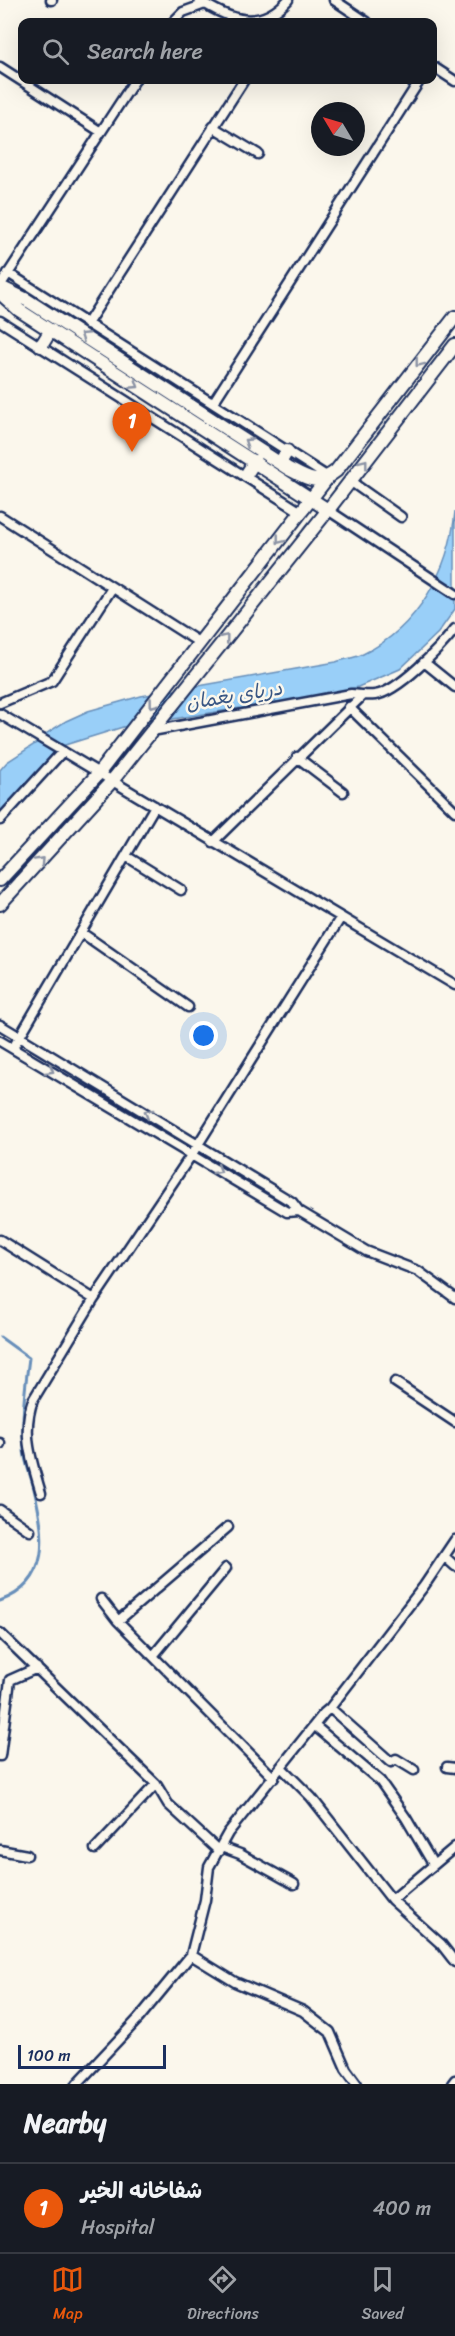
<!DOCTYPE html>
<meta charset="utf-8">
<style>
:root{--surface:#171b24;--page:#20242c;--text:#f1f3f6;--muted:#9ea1a6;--line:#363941;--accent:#ea580c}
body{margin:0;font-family:Sriracha,"Playpen Sans Arabic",sans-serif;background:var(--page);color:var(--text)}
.compass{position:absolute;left:311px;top:102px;width:54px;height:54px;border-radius:50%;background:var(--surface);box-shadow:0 6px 24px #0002;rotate:308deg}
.scale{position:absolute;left:18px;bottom:15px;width:148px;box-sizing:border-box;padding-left:6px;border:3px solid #1b2f5e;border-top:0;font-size:16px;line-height:21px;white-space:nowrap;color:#1b2f5e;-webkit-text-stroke:4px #fbf7ec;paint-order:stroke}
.you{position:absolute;left:204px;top:1036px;width:21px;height:21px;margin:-15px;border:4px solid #fff;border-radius:50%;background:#1a73e8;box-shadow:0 0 0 9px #1a73e833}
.badge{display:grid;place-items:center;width:39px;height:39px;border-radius:50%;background:var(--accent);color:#fff;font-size:20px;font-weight:700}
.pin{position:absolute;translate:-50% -50px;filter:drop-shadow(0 2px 3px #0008)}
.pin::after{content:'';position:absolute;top:32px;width:21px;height:18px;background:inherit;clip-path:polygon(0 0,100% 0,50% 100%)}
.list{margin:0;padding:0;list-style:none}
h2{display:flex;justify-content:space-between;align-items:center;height:78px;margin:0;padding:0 24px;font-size:26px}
h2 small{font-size:20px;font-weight:400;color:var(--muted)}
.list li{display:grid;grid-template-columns:39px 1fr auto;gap:18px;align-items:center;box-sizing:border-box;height:90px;padding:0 24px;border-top:2px solid var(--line)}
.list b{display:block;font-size:22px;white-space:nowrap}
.list p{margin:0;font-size:20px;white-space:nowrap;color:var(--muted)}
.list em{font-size:20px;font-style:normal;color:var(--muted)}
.icon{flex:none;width:33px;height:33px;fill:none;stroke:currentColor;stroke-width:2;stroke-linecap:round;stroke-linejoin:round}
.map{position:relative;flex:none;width:455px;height:2084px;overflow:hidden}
.search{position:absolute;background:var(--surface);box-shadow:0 6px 24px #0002;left:18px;right:18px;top:18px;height:66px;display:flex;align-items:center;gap:15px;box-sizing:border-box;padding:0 21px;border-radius:12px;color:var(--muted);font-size:22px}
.sheet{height:168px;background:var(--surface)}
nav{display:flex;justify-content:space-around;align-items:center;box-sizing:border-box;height:84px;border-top:2px solid var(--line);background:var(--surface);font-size:16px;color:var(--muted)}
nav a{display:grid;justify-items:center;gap:3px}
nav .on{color:var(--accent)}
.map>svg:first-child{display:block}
</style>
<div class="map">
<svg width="455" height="2084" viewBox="0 0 455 2084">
<rect width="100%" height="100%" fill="#fbf7ec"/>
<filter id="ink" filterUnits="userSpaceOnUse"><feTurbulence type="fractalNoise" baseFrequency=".0167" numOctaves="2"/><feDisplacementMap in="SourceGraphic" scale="12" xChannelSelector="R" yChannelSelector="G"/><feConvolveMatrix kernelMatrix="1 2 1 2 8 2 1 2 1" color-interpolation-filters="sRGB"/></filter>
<g filter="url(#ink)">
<path fill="#99cff8" stroke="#678fba" stroke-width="1.5" d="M455,511v98l-17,24 -38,36 -42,18 -36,8 -199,32 -58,18 -65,68v-43l7,-8 28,-18 12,-11 19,-12 22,-10 53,-15 195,-34c9,-3 19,-4 27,-8 54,-26 87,-84 92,-143z"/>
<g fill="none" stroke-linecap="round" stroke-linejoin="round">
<path stroke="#678fba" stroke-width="3" d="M0,1337l29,21c-4,30 -8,61 -5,92 1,13 7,26 10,39 11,46 18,93 -34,112"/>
<defs>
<path id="minor" d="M51,0h1
M199,0c32,21 61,31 89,0
M334,0l33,22
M173,22l10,-10 22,-8
M432,66l23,15
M0,67l101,65
M213,127l45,27
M8,273l320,204
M0,286l135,-206
M0,321l301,191
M87,324l157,-244
M213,403l207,-323
M350,481l51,36
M328,510l127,84
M0,516l200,127
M424,662l31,25
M0,703l52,-22 60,-93
M349,707l106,104
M0,714l455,271
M152,731l199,-37c8,1 17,2 24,1 23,-3 66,-48 80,-66
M297,757l46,35
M0,820l62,-68
M213,842l150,-147
M126,856l55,34
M82,933l106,74
M0,1025l292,177 7,9 67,40 52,20 37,27
M0,1041l287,171 12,-1
M13,1048l142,-242
M0,1240l94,59
M395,1382l60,40
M0,1444v-1
M41,1493c-9,-31 -20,-60 -8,-93l61,-101 98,-145 149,-237
M0,1510l30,21
M445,1557l10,9
M101,1599l17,22 156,157
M118,1621l110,-94
M0,1633l156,151 12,20 51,47
M153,1656l73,-88
M330,1708l61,54 5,-3 18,11
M315,1726l65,55 26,37 27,46
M0,1756l10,-76 27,-12
M447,1767l8,1
M282,1768l29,29 81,103 49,44 14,18
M221,1847l19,7 54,30
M95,1849l61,-65
M0,1850l27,5
M392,1900l63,-53
M191,1955l44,27 68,29 27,21 16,37 11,15
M77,2084l62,-66 52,-63 14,-55 4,-33 19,-34 96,-120 6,-5 94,-122 31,-46
M452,2084l3,-4"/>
<path id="secondary" d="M0,287l27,13 260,168c19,10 29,19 49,3l119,-154
M0,293l19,17 309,200
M41,346l10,-16
M280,463l7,-12
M246,475l9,-14
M0,880l98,-106 230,-297
M0,904l112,-123 216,-271 127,-165"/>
</defs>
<use href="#minor" stroke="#1b2f5e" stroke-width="13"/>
<use href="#secondary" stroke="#1b2f5e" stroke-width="16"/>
<use href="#minor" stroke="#fbf7ec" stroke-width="8"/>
<use href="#secondary" stroke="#fbf7ec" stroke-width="12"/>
</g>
<defs><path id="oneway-chevron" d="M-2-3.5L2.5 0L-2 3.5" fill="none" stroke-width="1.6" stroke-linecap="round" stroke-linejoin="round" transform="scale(1.5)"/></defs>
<g stroke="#8b93a5">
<use href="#oneway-chevron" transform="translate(84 336) rotate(-147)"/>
<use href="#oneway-chevron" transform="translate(419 363) rotate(128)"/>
<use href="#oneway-chevron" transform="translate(135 385) rotate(33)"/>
<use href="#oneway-chevron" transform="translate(248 442) rotate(-147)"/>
<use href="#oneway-chevron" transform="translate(364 463) rotate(-52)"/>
<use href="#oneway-chevron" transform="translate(280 540) rotate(128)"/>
<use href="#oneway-chevron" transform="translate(225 638) rotate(-51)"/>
<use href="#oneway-chevron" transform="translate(153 704) rotate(127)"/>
<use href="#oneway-chevron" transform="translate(40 861) rotate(-47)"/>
<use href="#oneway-chevron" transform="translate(50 1070) rotate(31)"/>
<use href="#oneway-chevron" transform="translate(148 1113) rotate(-149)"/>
<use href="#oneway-chevron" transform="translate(218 1170) rotate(31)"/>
</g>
</g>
<g text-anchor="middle" stroke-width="5" stroke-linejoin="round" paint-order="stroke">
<g font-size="20" font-style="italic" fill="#3a5784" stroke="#fbf7ec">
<text transform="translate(234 695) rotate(-9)" y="7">دریای پغمان</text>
</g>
</g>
</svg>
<svg class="compass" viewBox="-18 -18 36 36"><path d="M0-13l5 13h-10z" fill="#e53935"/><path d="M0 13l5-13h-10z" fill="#9ea1a6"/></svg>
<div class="scale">100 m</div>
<div class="you"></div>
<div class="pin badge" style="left:132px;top:452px">1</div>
<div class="search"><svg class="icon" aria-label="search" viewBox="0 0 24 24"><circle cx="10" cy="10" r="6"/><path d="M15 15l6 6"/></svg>Search here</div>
</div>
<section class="sheet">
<h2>Nearby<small></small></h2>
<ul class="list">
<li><span class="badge">1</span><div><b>شفاخانه الخیر</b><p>Hospital</p></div><em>400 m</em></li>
</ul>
</section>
<nav>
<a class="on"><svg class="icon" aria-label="map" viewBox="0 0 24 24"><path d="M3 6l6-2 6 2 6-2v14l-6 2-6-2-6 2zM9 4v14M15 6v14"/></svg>Map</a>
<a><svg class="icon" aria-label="directions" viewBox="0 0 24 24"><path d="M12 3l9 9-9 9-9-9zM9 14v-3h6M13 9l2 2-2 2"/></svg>Directions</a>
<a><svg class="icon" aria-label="saved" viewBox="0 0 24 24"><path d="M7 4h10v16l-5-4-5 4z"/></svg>Saved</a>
</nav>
